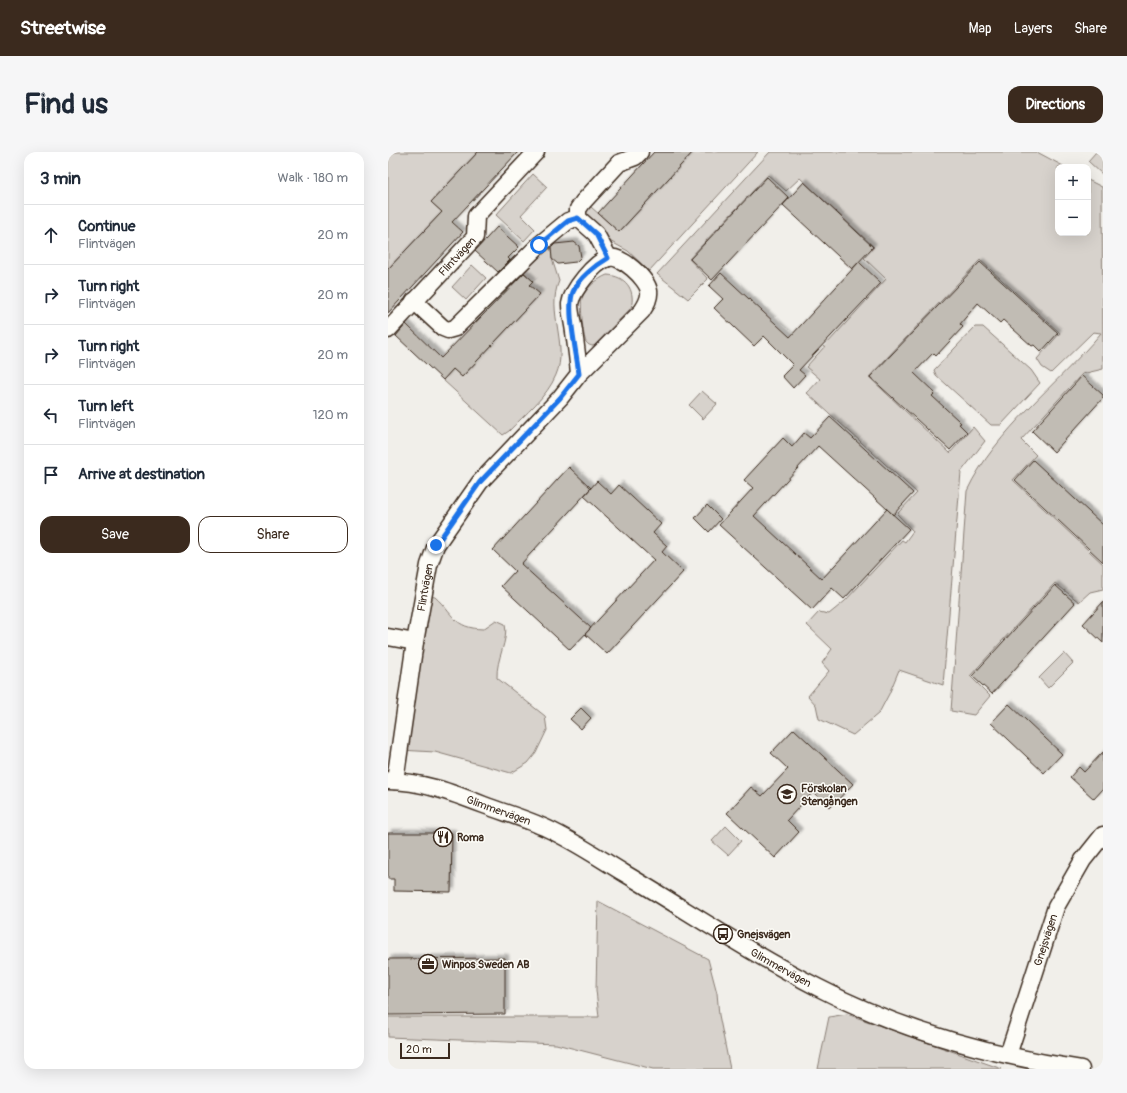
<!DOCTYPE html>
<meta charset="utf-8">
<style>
:root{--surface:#fff;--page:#f6f6f7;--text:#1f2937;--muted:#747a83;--line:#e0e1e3;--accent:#3b2a1e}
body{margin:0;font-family:Pangolin,sans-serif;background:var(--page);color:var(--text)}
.controls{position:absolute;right:12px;top:12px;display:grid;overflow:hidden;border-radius:8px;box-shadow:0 4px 16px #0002}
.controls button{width:36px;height:36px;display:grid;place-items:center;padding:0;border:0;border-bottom:1px solid var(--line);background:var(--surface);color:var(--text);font:20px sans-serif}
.scale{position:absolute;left:12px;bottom:10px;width:50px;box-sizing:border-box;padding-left:4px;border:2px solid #3b2a1e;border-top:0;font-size:11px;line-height:14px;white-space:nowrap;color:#3b2a1e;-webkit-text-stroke:3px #fdfcf7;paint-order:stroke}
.stop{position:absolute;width:12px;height:12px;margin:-9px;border:3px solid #1a73e8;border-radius:50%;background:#fff}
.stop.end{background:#1a73e8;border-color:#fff;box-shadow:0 1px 4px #0008}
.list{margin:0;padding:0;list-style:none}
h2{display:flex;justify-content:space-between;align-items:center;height:52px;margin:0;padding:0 16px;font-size:17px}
h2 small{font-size:13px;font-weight:400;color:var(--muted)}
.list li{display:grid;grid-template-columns:26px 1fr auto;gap:12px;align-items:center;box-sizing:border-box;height:60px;padding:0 16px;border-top:1px solid var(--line)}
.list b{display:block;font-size:15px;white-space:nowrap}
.list p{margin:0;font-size:13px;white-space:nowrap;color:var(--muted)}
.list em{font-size:13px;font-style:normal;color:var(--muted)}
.actions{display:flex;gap:8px;padding:12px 16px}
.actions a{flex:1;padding:9px 0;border:1px solid var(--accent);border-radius:12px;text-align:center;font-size:14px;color:var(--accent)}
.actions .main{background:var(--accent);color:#fff}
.icon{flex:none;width:22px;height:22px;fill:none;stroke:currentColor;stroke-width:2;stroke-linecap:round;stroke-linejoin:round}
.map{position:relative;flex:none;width:715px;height:917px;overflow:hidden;border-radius:12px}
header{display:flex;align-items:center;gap:24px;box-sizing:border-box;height:56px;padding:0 20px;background:var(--accent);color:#fff}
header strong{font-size:19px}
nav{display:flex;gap:22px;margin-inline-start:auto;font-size:14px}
.intro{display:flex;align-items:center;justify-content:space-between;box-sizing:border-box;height:96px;padding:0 24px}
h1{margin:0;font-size:28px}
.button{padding:10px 18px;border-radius:12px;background:var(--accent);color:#fff;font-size:14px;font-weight:700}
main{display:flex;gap:24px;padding:0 24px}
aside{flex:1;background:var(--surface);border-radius:12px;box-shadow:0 4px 16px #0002}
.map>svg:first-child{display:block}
</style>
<header>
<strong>Streetwise</strong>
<nav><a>Map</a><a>Layers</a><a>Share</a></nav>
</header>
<div class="intro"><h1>Find us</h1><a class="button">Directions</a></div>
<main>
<aside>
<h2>3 min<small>Walk · 180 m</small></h2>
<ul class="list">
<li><svg class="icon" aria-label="ahead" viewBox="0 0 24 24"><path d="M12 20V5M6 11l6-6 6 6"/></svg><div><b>Continue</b><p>Flintvägen</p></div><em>20 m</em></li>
<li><svg class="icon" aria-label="right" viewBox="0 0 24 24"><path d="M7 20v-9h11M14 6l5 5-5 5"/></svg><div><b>Turn right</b><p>Flintvägen</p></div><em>20 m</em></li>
<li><svg class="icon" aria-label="right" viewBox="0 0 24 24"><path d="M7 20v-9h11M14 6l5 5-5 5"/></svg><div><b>Turn right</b><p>Flintvägen</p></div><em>20 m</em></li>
<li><svg class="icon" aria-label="left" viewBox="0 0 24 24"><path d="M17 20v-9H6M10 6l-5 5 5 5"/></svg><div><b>Turn left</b><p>Flintvägen</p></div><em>120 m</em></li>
<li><svg class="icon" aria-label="arrive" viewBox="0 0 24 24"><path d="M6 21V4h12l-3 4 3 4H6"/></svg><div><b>Arrive at destination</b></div></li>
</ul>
<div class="actions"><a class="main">Save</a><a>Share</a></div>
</aside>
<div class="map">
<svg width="715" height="917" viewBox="0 0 715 917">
<defs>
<filter id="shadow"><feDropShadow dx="3.5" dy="-3.5" stdDeviation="1" flood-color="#0004"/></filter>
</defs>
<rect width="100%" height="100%" fill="#f1efea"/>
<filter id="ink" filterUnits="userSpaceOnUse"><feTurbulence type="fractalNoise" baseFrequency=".025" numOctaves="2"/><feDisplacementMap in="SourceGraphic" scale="8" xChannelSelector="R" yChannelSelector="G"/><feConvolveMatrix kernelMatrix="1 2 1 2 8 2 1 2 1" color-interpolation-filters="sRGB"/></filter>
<g filter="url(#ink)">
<path fill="#d7d2cc" stroke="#897e75" d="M0,0h90l-47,50 11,10 -54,57z
M305,0h65l-109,119 -21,-20 -24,-13 -18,-19 1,-14 4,2 28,25z
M382,0h267l28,15h-7v66h30v-53l14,7 1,182 -21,5 -61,66 15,15 -23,25 90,84v25l-13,3 -11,10 -24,-19 -85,93 20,20 -16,19 -23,-4 16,-220c28,-60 92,-108 134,-158l-8,-1 -42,41 -9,-6 -5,-8 23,-26 -80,-73 -111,117 81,76 23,-26 12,14 -24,31 -18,213 -44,-15 -10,24 -10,19 -26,22 -34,-16 -3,-14 -8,-9 21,-25 -7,-8 10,-14 -25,-24 12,-13 10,2 16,-13 57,-61 3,2 8,-11 -16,-17 20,-21 -110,-100 13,-14 -14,-12 80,-88 -22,-21 10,-11 -74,-69 -14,13 -18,-16 -79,84 19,20 -20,20 -31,-25z
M708,0h7v23l-15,-14z
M145,22l14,13 -26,28 14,14 -11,12 -28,-26z
M163,96l1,11 7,22c-13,30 10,64 -3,94 -9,22 -31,39 -47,56l-6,4 -60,-55 10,-11 9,8 77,-82 -10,-10 4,-4 -10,-10z
M84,113l14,13 -20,22 -14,-13z
M219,123c18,1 29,14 24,33l-37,38c-3,0 -6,-1 -8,-4 -3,-6 -6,-37 -4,-44 4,-10 15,-19 25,-23z
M587,175h8l48,43 9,13 -39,42h-10l-55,-50 -2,-5z
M314,239l15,13 -14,15 -14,-14z
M35,443l12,2c19,17 18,31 48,32l13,-9 9,4c4,17 -9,34 -8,54l48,38 2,14 -11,23 -8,10 -17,10 -76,-21 -35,-2z
M676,501l9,10 -25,25 -9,-10z
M338,674l15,15 -13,14 -16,-14z
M210,749l110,58 9,34 2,22 11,54h-77l-97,-25 -168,-7v-20h211l-3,-27z
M459,862l155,55h-184l11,-52z"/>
<path fill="#c1bcb4" stroke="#3b2a1e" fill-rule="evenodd" filter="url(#shadow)" d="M90,0h40l-66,70 11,10 -75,81v-44l54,-57 -11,-10z
M266,0h39l-74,80 -21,-19z
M379,25l22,21 -77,82 -22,-21z
M416,30l69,65 -21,22 -69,-64z
M109,75l22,20 -11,11 2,2 -12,12 -23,-21z
M186,90l5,4 2,11 -5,5 -18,2 -6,-5 -1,-11 4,-4z
M471,110l22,21 -82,87 6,5 -12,13 -11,-12 11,-11 -29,-29 -10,10 -40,-38 9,-9 -14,-13 12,-13 69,64z
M592,110l78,71 -17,19 -7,-7 -2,1 -29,-26 -3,3 -22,-20 -18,21 3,3 -27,29 -3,-3 -19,20 21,20 -3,3 26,24 3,3 -2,1 8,8 -17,18 -80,-73z
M136,121l9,8 -4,4 11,9 -78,83 -9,-8 -10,11 -47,-44 10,-12 35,34z
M694,224l21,19v3l-49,54 -22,-21z
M442,265l83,76 -20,22 -6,-6 22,20 -65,70 -12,-11 -20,22 -93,-85 34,-37 -9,-8 39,-42 9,9 12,-14 6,5zM430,294l69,63 -65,70 -68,-63z
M645,308l70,65v37l-88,-82z
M181,315l22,21 -70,76 70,64 -21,22 -69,-64 14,-15 -22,-21z
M209,329l14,13 8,-9 42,39 -8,9 14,13 -5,6 21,20 -76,82 -22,-20 69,-74 -70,-64z
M319,353l14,14 -12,13 -14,-14z
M667,433l20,18 -83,91 -20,-18z
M715,450v41l-20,-19z
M621,552l53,50 -18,19 -53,-50z
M193,556l10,10 -10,11 -11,-10z
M406,577l59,55 -23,24 -17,-16 -26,28 12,12 -24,26 -48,-45 24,-26 11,9 26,-27 -17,-16z
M715,600v37l-9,10 -24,-22 9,-10 5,5z
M0,681h64l-1,59 -57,-1v-12h-6z
M117,806v56l-117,1v-56z"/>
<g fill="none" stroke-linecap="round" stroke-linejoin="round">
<defs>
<g id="minor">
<path d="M221,106l-13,-24 -18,-16v-9l5,-7 36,-39 16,-6 5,-5"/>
<path d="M26,149l29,27 5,2 7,-2 84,-83 29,-24 10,-3"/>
<path id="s1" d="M0,178l87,-93 1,-21 60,-64"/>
<path d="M0,485l27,5"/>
<path id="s2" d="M0,629c33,0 65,12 96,24 21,8 43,14 64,24 26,12 51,29 76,44 64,38 126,80 193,114 82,43 173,68 264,82"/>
<path id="s3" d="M7,629l20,-139 14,-77 7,-20 44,-63 80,-84 19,-24c-1,-14 -3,-28 -5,-42 -1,-9 -4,-19 -4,-28 2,-14 24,-41 38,-46 13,-4 39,21 41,33 1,7 -3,14 -7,20l-63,63"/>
<path id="s4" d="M620,903l48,-148 27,-47 20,-25"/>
</g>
</defs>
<use href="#minor" stroke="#3b2a1e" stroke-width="19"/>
<use href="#minor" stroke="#fdfcf7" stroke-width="16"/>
</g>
</g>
<g fill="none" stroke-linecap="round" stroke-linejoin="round" filter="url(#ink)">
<path stroke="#1a73e8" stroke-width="5" d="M48,393l44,-63 80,-84 19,-24c-2,-19 -13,-66 -6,-82 6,-14 23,-27 35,-34l-12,-24 -18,-16 -10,3 -29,24"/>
</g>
<defs>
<symbol id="school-ring" viewBox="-11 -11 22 22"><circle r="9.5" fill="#fdfcf7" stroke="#3b2a1e" stroke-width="1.5"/><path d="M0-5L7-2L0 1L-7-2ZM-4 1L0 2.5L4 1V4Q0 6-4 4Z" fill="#3b2a1e"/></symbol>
<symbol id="restaurant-ring" viewBox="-11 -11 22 22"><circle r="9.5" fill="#fdfcf7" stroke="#3b2a1e" stroke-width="1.5"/><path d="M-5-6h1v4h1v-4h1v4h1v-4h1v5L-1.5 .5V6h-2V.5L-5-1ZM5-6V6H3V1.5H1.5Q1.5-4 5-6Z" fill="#3b2a1e"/></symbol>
<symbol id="bus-ring" viewBox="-11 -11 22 22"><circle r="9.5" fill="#fdfcf7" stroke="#3b2a1e" stroke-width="1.5"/><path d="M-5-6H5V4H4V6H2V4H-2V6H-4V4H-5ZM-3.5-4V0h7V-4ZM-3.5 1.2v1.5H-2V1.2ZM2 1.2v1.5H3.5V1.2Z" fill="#3b2a1e"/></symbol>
<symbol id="office-ring" viewBox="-11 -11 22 22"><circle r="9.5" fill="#fdfcf7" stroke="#3b2a1e" stroke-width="1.5"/><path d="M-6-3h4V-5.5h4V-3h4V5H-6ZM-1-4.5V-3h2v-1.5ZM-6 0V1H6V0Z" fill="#3b2a1e"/></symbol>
</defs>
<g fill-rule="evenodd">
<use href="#school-ring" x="388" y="631" width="22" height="22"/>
<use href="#restaurant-ring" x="44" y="674" width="22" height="22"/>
<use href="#bus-ring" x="324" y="771" width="22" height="22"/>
<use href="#office-ring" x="29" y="801" width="22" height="22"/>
</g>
<g text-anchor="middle" stroke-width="3" stroke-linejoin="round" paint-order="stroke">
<g font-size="11" fill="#3b2a1e" stroke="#fdfcf7">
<text dy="4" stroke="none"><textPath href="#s1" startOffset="101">Flintvägen</textPath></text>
<text dy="4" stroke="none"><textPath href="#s3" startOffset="196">Flintvägen</textPath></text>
<text dy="4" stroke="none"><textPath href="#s2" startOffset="115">Glimmervägen</textPath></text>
<text dy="4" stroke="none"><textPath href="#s4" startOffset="121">Gnejsvägen</textPath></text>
<text dy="4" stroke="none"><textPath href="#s2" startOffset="439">Glimmervägen</textPath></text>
</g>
<g font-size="11" font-weight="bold" fill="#3b2a1e" stroke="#fdfcf7" text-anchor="start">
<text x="413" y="640">Förskolan<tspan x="413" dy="13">Stengången</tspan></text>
<text x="69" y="689">Roma</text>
<text x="349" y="786">Gnejsvägen</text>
<text x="54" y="816">Winpos Sweden AB</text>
</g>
</g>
</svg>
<div class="controls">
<button>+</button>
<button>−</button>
</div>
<div class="scale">20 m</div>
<div class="stop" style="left:151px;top:93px"></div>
<div class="stop end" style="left:48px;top:393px"></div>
</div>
</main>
